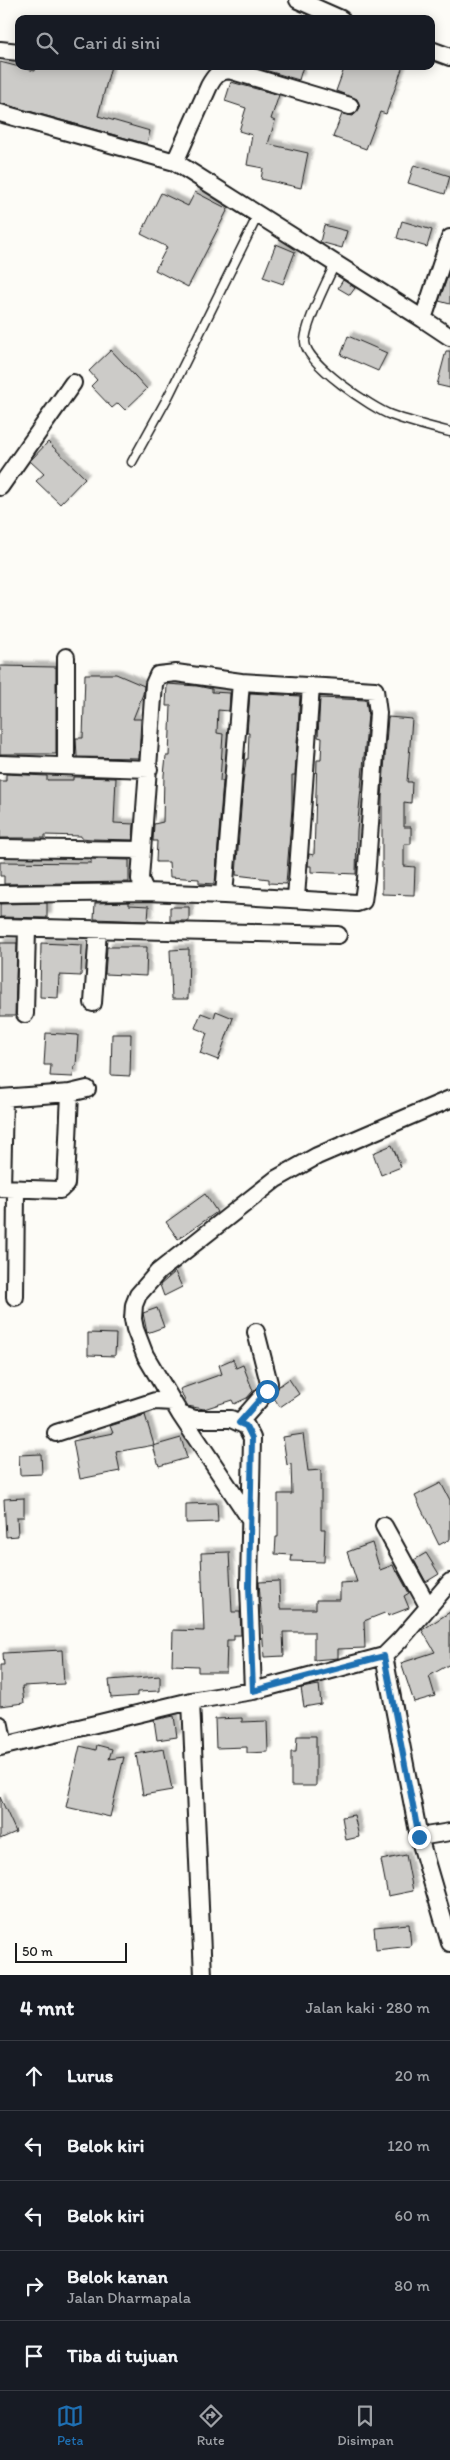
<!DOCTYPE html>
<html lang="id">
<meta charset="utf-8">
<style>
:root{--surface:#171b24;--page:#20242c;--text:#f1f3f6;--muted:#9ea1a6;--line:#363941;--accent:#1f6fb2}
body{margin:0;font-family:Itim,sans-serif;background:var(--page);color:var(--text)}
.scale{position:absolute;left:15px;bottom:12px;width:112px;box-sizing:border-box;padding-left:5px;border:2px solid #1c1c1c;border-top:0;font-size:14px;line-height:18px;white-space:nowrap;color:#1c1c1c;-webkit-text-stroke:4px #fdfcf7;paint-order:stroke}
.stop{position:absolute;width:15px;height:15px;margin:-11px;border:4px solid #1f6fb2;border-radius:50%;background:#fff}
.stop.end{background:#1f6fb2;border-color:#fff;box-shadow:0 1px 5px #0008}
.list{margin:0;padding:0;list-style:none}
h2{display:flex;justify-content:space-between;align-items:center;height:65px;margin:0;padding:0 20px;font-size:21px}
h2 small{font-size:16px;font-weight:400;color:var(--muted)}
.list li{display:grid;grid-template-columns:32px 1fr auto;gap:15px;align-items:center;box-sizing:border-box;height:70px;padding:0 20px;border-top:1px solid var(--line)}
.list b{display:block;font-size:19px;white-space:nowrap}
.list p{margin:0;font-size:16px;white-space:nowrap;color:var(--muted)}
.list em{font-size:16px;font-style:normal;color:var(--muted)}
.icon{flex:none;width:28px;height:28px;fill:none;stroke:currentColor;stroke-width:2;stroke-linecap:round;stroke-linejoin:round}
.map{position:relative;flex:none;width:450px;height:1975px;overflow:hidden}
.search{position:absolute;background:var(--surface);box-shadow:0 2px 12px #0003;left:15px;right:15px;top:15px;height:55px;display:flex;align-items:center;gap:12px;box-sizing:border-box;padding:0 18px;border-radius:10px;color:var(--muted);font-size:19px}
.sheet{height:415px;background:var(--surface)}
nav{display:flex;justify-content:space-around;align-items:center;box-sizing:border-box;height:70px;border-top:1px solid var(--line);background:var(--surface);font-size:14px;color:var(--muted)}
nav a{display:grid;justify-items:center;gap:2px}
nav .on{color:var(--accent)}
.map>svg:first-child{display:block}
</style>
<div class="map">
<svg width="450" height="1975" viewBox="0 0 450 1975">
<defs>
<filter id="shadow"><feDropShadow dx="4.5" dy="-4.5" stdDeviation="1" flood-color="#0004"/></filter>
</defs>
<rect width="100%" height="100%" fill="#fdfcf7"/>
<filter id="ink" filterUnits="userSpaceOnUse"><feTurbulence type="fractalNoise" baseFrequency=".02" numOctaves="2"/><feDisplacementMap in="SourceGraphic" scale="10" xChannelSelector="R" yChannelSelector="G"/><feConvolveMatrix kernelMatrix="1 2 1 2 8 2 1 2 1" color-interpolation-filters="sRGB"/></filter>
<g filter="url(#ink)">
<path fill="#cccbc8" stroke="#1c1c1c" filter="url(#shadow)" d="M0,62l35,9 1,-5h75l-13,50 52,15 -3,13 -147,-41z
M259,66h44l-4,14 -41,-12z
M345,66h58l-17,48 -6,-2 -14,37 -33,-12 9,-23 11,2 7,-8 -3,-9 -21,-8z
M231,82l48,13 -8,24 4,2 -7,23 40,9 -7,35 -40,-9 2,-11 -16,-3 5,-30 -13,-4 7,-23 -21,-7z
M414,165l36,11 -5,18 -37,-11z
M195,192l33,17 -40,78 -33,-17 12,-23 -26,-13 20,-41 27,13z
M402,221l30,9 -5,17 -30,-9z
M324,225l23,6 -5,17 -22,-6z
M276,244l19,8 -12,32 -20,-7z
M450,270v34l-11,-3z
M343,280l12,8 -5,7 -12,-7z
M348,336l39,17 -9,18 -37,-16z
M111,350l36,39 -22,21 -7,-7 -6,5 -21,-22 6,-6 -8,-9z
M446,351h4v37l-13,-3z
M48,442l37,36 -25,26 -24,-23 8,-7 -14,-13z
M0,666l56,1v87h-56z
M85,674h31l28,12 -1,8 -10,25h8l-2,39 -62,-1 -1,-19h7z
M167,684l30,2 15,3v3l18,1 -1,18 -11,-1 -1,23 6,1 -3,47h3l-8,103 -16,-1v-4l-29,-2 -1,-15h-13l1,-21h-4l1,-17 9,-2 1,-47 2,-19h3l2,-50h-5z
M250,693l50,3 -5,79h-3v34l-6,75 -17,-1v-4l-33,-4 7,-93 3,-23h2l1,-26h-2z
M320,698l46,2 2,15 -11,116 -1,43 -45,-2v-6h-3l1,-12 5,1 3,-95h4l1,-22 -4,-1z
M388,717l24,2 -5,63h5l-1,21 -7,-1v25h7v17h-7v22l11,1 -1,28 -32,-1v-97z
M6,774l41,2v4h26v-3h4l39,1 -2,45 20,1 -1,16 -41,-1 -11,-1v-2l-36,-1v3h-45v-57h6z
M91,859l38,1v22l-125,2v-8h-4v-14l91,1z
M129,902v3l20,1 -1,15 -54,-2 1,-16z
M47,903v15l-47,-1v-13z
M170,907h19v14h-19z
M0,943h17l-2,73h-15z
M41,943l41,2 -1,31 -22,-1 -1,23 -18,-1z
M107,947h40l-1,29 -41,-2z
M189,949l-1,50h-16l-2,-49z
M216,1011l17,7 -15,42 -18,-7 7,-20 -12,-5 6,-15 13,5z
M46,1033l32,2 -2,31h-2l-1,11 -23,-1 1,-11h-7z
M112,1034h19l-1,42 -19,-1z
M392,1145l9,22 -20,8 -8,-22z
M205,1194l12,18 -39,27 -12,-17z
M175,1272l7,15 -18,9 -4,-11z
M157,1308l7,19 -17,6 -4,-20z
M88,1333l28,1 -1,22 -27,-1z
M233,1359l3,9 7,-3 10,26 -6,7 -13,6 -2,-4 -28,9 -17,-3 -7,-17 42,-15 -3,-9z
M289,1379l10,15 -19,13 -6,-9 5,-12z
M145,1415l9,30 -38,7 4,19 -40,8 -7,-38 40,-8 -3,-7z
M303,1434l5,37 13,-1v59h4l-1,33 -33,-1 1,-6 -17,-1 1,-17h2v-43h14l-1,-30 -4,1 -4,-28z
M181,1438l6,20 -28,8 -6,-20z
M41,1454l1,20 -22,1 -1,-20z
M441,1483l9,17v39l-11,6 -24,-49z
M24,1498v19h-7l1,19 -12,1 -2,-38z
M217,1503l1,19 -32,1v-19z
M372,1543l8,27 13,-5 3,7 1,-1 12,22 -5,3 5,12 -21,8 -1,-4 -23,9 1,27 -27,1v9l-24,2v-28h-31l1,24 -20,1 -5,-75 20,-1 1,28h36v-9h24v-17l17,-1 -10,-30z
M229,1552l3,60h8l1,23h-7v5h-7l-1,32h-28v-6l-26,-1 1,-35 31,1 -3,-78z
M426,1553l13,21 -13,8 -12,-22z
M450,1612v52l-21,12 6,20 -21,6 -13,-39 34,-11 -13,-22z
M62,1650l2,34 -42,2 2,17 -24,3v-41h4l-1,-12z
M160,1676v15l-23,1v4l-26,2 -2,-18z
M319,1685l2,19 -17,3 -3,-19z
M174,1716l3,21 -20,3 -3,-20z
M242,1718v4l25,-1 1,31 -21,1v-6l-31,1 -1,-29z
M297,1736h19v50h-25v-34h5z
M97,1745l15,4 -3,10 15,-2 -14,60 -44,-10 14,-61 16,4z
M164,1749l8,41 -29,5 -7,-41z
M0,1797l16,35 -16,7z
M354,1815l5,22 -13,3 -4,-23z
M406,1855l7,36 -25,5 -7,-36z
M409,1924l2,22 -35,4 -2,-23z"/>
<g fill="none" stroke-linecap="round" stroke-linejoin="round">
<defs>
<path id="service" d="M335,264c-8,17 -30,60 -30,78 1,22 67,66 86,73 19,7 39,12 59,17
M132,462l37,-67 89,-180"/>
<path id="minor" d="M298,0l43,19
M0,50l19,2
M431,50l19,7
M0,113l175,49 248,157
M175,162l34,-76c5,-9 9,-15 20,-16l121,36
M450,238l-27,81 27,18
M0,487l73,-104
M176,673l65,9 -17,213 -78,-3 -6,-13 14,-195 4,-9z
M0,764l149,5
M66,764v-107
M0,848l141,2
M0,894l146,-2
M224,895l133,8 6,-2 3,-22 12,-166 -3,-23 -134,-8
M296,898l15,-212
M0,927l338,8
M93,1003l5,-73
M25,1014l2,-86
M0,1098l70,-5 17,-4
M0,1188l60,2 6,-6 4,-91
M2,1188l2,-90
M15,1297l1,-108
M180,1414l70,105
M239,1423l28,-32 2,-8 -13,-51
M56,1433l99,-32 18,1
M384,1526l44,80
M384,1656l35,181 31,106
M253,1691l-4,-105 3,-148 -6,-12 -15,-7h-36l-15,-5 -35,-59 -10,-26 -2,-10 1,-14 4,-10 20,-23 118,-93 41,-23 133,-57
M191,1701l12,274
M0,1725l4,21
M0,1747l191,-46 62,-10 131,-35 16,-16 50,-58
M419,1837l31,-5"/>
</defs>
<use href="#service" stroke="#1c1c1c" stroke-width="11"/>
<use href="#minor" stroke="#1c1c1c" stroke-width="20"/>
<use href="#service" stroke="#fdfcf7" stroke-width="8"/>
<use href="#minor" stroke="#fdfcf7" stroke-width="16"/>
</g>
</g>
<g fill="none" stroke-linecap="round" stroke-linejoin="round" filter="url(#ink)">
<path stroke="#1f6fb2" stroke-width="6" d="M267,1391l-28,32 7,3 6,12 -3,148 4,105 131,-35 35,181"/>
</g>
</svg>
<div class="scale">50 m</div>
<div class="stop" style="left:267px;top:1391px"></div>
<div class="stop end" style="left:419px;top:1837px"></div>
<div class="search"><svg class="icon" aria-label="search" viewBox="0 0 24 24"><circle cx="10" cy="10" r="6"/><path d="M15 15l6 6"/></svg>Cari di sini</div>
</div>
<section class="sheet">
<h2>4 mnt<small>Jalan kaki · 280 m</small></h2>
<ul class="list">
<li><svg class="icon" aria-label="ahead" viewBox="0 0 24 24"><path d="M12 20V5M6 11l6-6 6 6"/></svg><div><b>Lurus</b></div><em>20 m</em></li>
<li><svg class="icon" aria-label="left" viewBox="0 0 24 24"><path d="M17 20v-9H6M10 6l-5 5 5 5"/></svg><div><b>Belok kiri</b></div><em>120 m</em></li>
<li><svg class="icon" aria-label="left" viewBox="0 0 24 24"><path d="M17 20v-9H6M10 6l-5 5 5 5"/></svg><div><b>Belok kiri</b></div><em>60 m</em></li>
<li><svg class="icon" aria-label="right" viewBox="0 0 24 24"><path d="M7 20v-9h11M14 6l5 5-5 5"/></svg><div><b>Belok kanan</b><p>Jalan Dharmapala</p></div><em>80 m</em></li>
<li><svg class="icon" aria-label="arrive" viewBox="0 0 24 24"><path d="M6 21V4h12l-3 4 3 4H6"/></svg><div><b>Tiba di tujuan</b></div></li>
</ul>
</section>
<nav>
<a class="on"><svg class="icon" aria-label="map" viewBox="0 0 24 24"><path d="M3 6l6-2 6 2 6-2v14l-6 2-6-2-6 2zM9 4v14M15 6v14"/></svg>Peta</a>
<a><svg class="icon" aria-label="directions" viewBox="0 0 24 24"><path d="M12 3l9 9-9 9-9-9zM9 14v-3h6M13 9l2 2-2 2"/></svg>Rute</a>
<a><svg class="icon" aria-label="saved" viewBox="0 0 24 24"><path d="M7 4h10v16l-5-4-5 4z"/></svg>Disimpan</a>
</nav>
